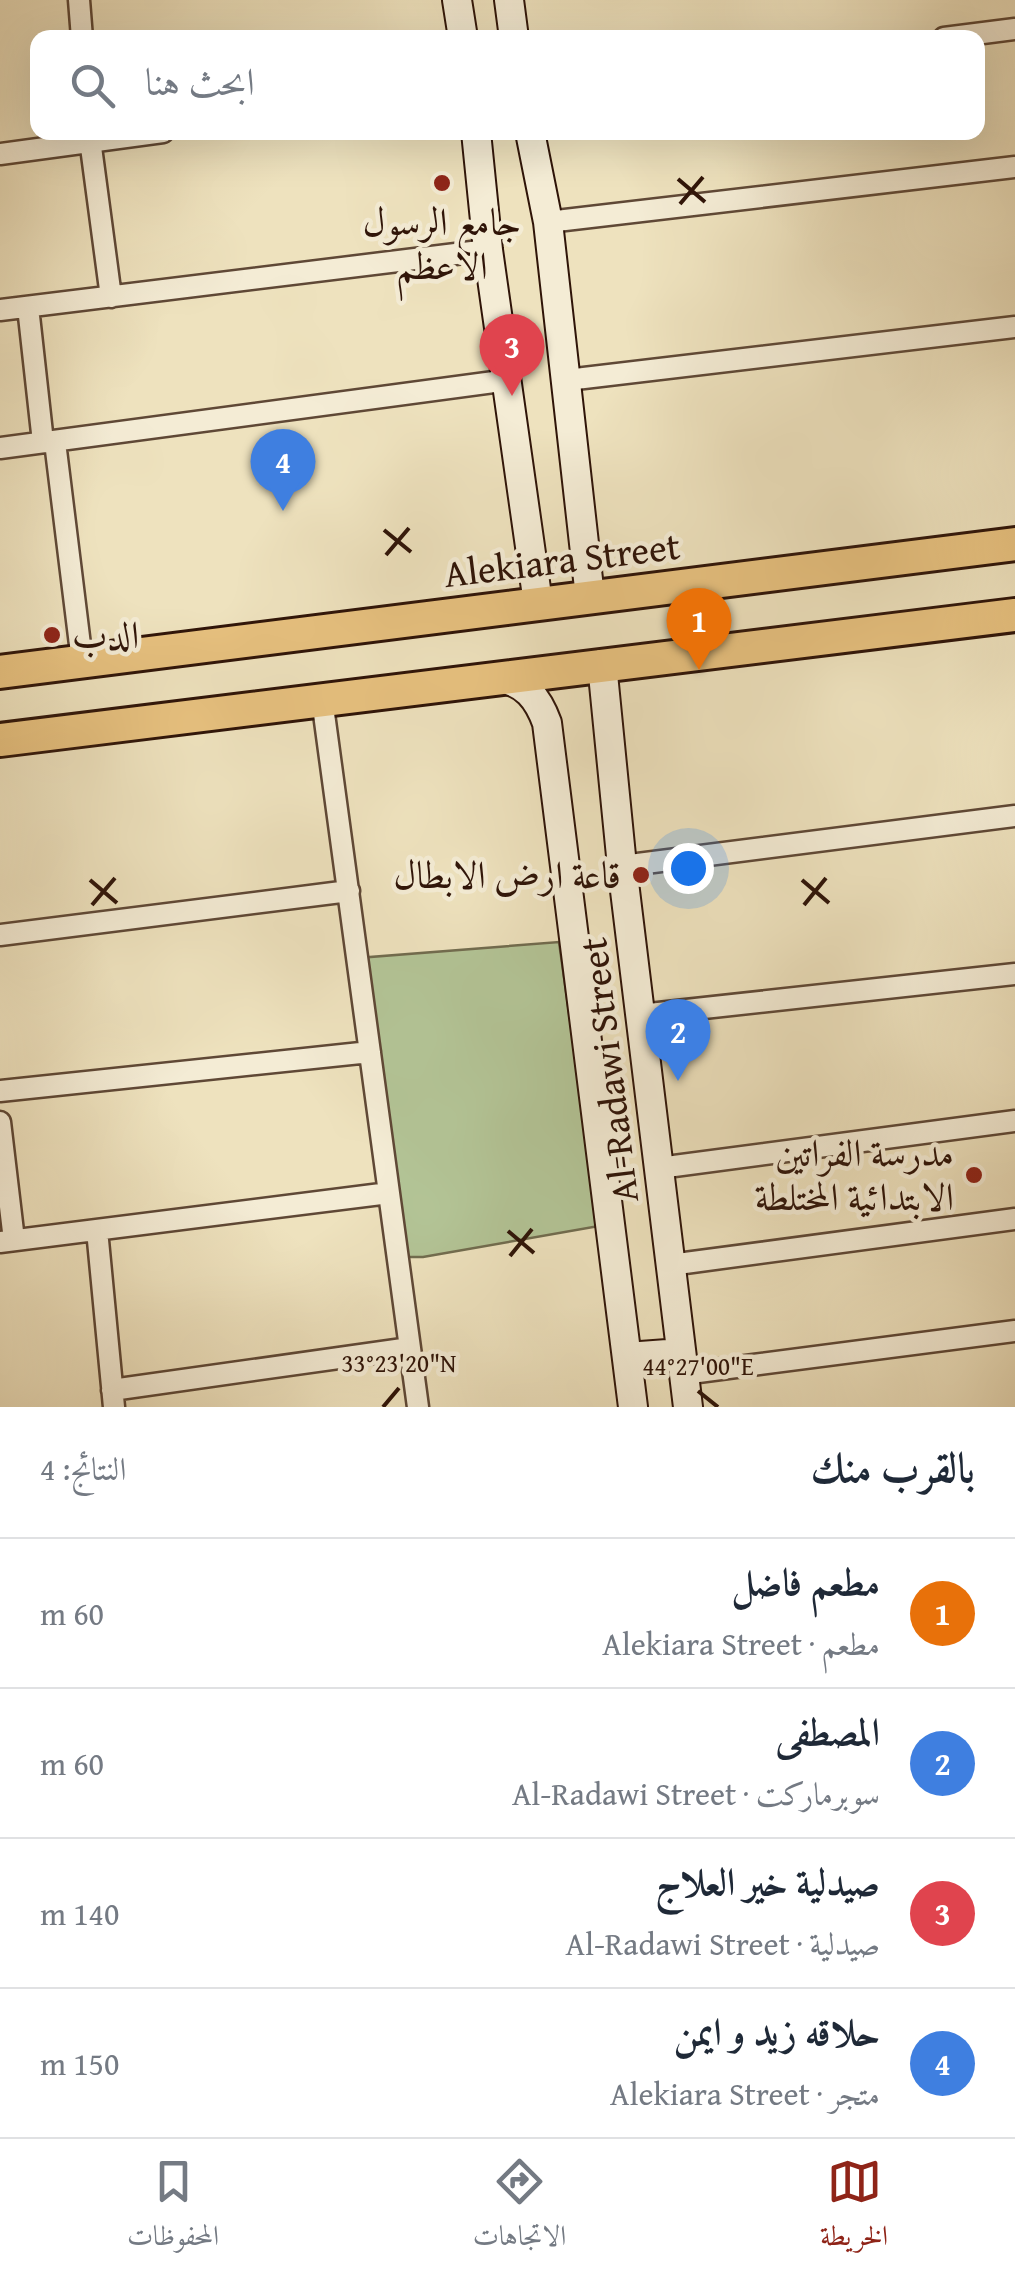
<!DOCTYPE html>
<html lang="ar">
<meta charset="utf-8">
<style>
:root{--surface:#fff;--page:#f6f6f7;--text:#1f2937;--muted:#747a83;--line:#e0e1e3;--accent:#8f2418}
body{margin:0;font-family:"Gentium Book Plus",Amiri,serif;background:var(--page);color:var(--text);direction:rtl}
.you{position:absolute;left:688px;top:868px;width:35px;height:35px;margin:-25px;border:8px solid #fff;border-radius:50%;background:#1a73e8;box-shadow:0 0 0 15px #1a73e833}
.badge{display:grid;place-items:center;width:65px;height:65px;border-radius:50%;background:var(--accent);color:#fff;font-size:32px;font-weight:700}
.pin{position:absolute;translate:-50% -82px;filter:drop-shadow(0 2px 5px #0008)}
.pin::after{content:'';position:absolute;top:52px;width:35px;height:30px;background:inherit;clip-path:polygon(0 0,100% 0,50% 100%)}
.list{margin:0;padding:0;list-style:none}
h2{display:flex;justify-content:space-between;align-items:center;height:130px;margin:0;padding:0 40px;font-size:42px}
h2 small{font-size:32px;font-weight:400;color:var(--muted)}
.list li{display:grid;grid-template-columns:65px 1fr auto;gap:30px;align-items:center;box-sizing:border-box;height:150px;padding:0 40px;border-top:2px solid var(--line)}
.list b{display:block;font-size:38px;white-space:nowrap}
.list p{margin:0;font-size:32px;white-space:nowrap;color:var(--muted)}
.list em{font-size:32px;font-style:normal;color:var(--muted)}
.icon{flex:none;width:55px;height:55px;fill:none;stroke:currentColor;stroke-width:2;stroke-linecap:round;stroke-linejoin:round}
.map{position:relative;flex:none;width:1015px;height:1407px;overflow:hidden;direction:ltr}
.search{position:absolute;background:var(--surface);box-shadow:0 10px 40px #0002;left:30px;right:30px;top:30px;height:110px;display:flex;align-items:center;gap:25px;box-sizing:border-box;padding:0 35px;border-radius:20px;color:var(--muted);font-size:38px}
.sheet{height:730px;background:var(--surface)}
nav{display:flex;justify-content:space-around;align-items:center;box-sizing:border-box;height:140px;border-top:2px solid var(--line);background:var(--surface);font-size:28px;color:var(--muted)}
nav a{display:grid;justify-items:center;gap:5px}
nav .on{color:var(--accent)}
.map>svg:first-child{display:block}
</style>
<div class="map">
<svg width="1015" height="1407" viewBox="0 0 1015 1407">
<rect width="100%" height="100%" fill="#eee2be"/>
<filter id="stains"><feTurbulence type="fractalNoise" baseFrequency=".002" numOctaves="4"/><feColorMatrix values="0 0 0 0 .2 0 0 0 0 .09 0 0 0 0 .02 0 0 0 .5 -.17"/></filter>
<radialGradient id="worn" r=".72"><stop offset=".6" stop-color="#630" stop-opacity="0"/><stop offset="1" stop-color="#630" stop-opacity=".3"/></radialGradient>
<path fill="#b3c496" stroke="#716c4f" stroke-width="2.5" d="M559,942l40,284 -176,31h-25l-40,-299z"/>
<g fill="none" stroke-linecap="round" stroke-linejoin="round">
<defs>
<path id="street" d="M79,0l3,38
M944,38l71,-9
M89,132l22,165
M0,154l163,-22
M548,222l467,-55
M28,307l15,135
M0,310l488,-60
M567,380l448,-53
M55,442l27,219
M0,448l509,-68
M322,699l96,708
M622,866l393,-50
M0,935l349,-44
M640,1015l375,-41
M0,1091l370,-39
M0,1122l14,118
M659,1168l356,-47
M97,1230l17,177
M0,1242l389,-49
M670,1265l345,-46
M683,1374l332,-43
M112,1390l298,-42"/>
<path id="secondary" d="M457,0l6,38
M509,0l5,38
M476,132l12,118 50,353
M530,132l18,90 42,375
M602,664l20,202 66,541
M499,678c26,4 39,20 48,45l86,684
M627,1357l54,-4"/>
<path id="primary" d="M0,672l1015,-128
M0,740l1015,-125"/>
</defs>
<use href="#street" stroke="#5f4836" stroke-width="25"/>
<use href="#secondary" stroke="#2f1408" stroke-width="32"/>
<use href="#primary" stroke="#2f1408" stroke-width="38"/>
<use href="#street" stroke="#f4ecd5" stroke-width="20"/>
<use href="#secondary" stroke="#f4ecd5" stroke-width="28"/>
<use href="#primary" stroke="#e7c17f" stroke-width="32"/>
</g>
<path fill="none" stroke="#2f1408" stroke-width="4" d="M678,179l27,23M680,204l23,-27M384,530l27,22M386,555l23,-27M90,880l27,23M802,880l27,23M92,905l23,-27M804,905l22,-27M508,1231l26,22M510,1256l22,-27M698,1391l20,16M383,1407l16,-19"/>
<g fill="#8f2418" stroke="#f4ecd5" stroke-width="4">
<circle cx="442" cy="183" r="10"/>
<circle cx="52" cy="635" r="10"/>
<circle cx="641" cy="875" r="10"/>
<circle cx="974" cy="1175" r="10"/>
</g>
<g text-anchor="middle" stroke-width="9" stroke-linejoin="round" paint-order="stroke">
<g font-size="38" fill="#2f1408" stroke="#f4ecd5" text-anchor="end">
<text x="442" y="235" text-anchor="middle">جامع الرسول<tspan x="442" dy="44">الاعظم</tspan></text>
<text x="72" y="648" text-anchor="start">الدب</text>
<text x="621" y="888">قاعة ارض الابطال</text>
<text x="954" y="1166">مدرسة الفراتين<tspan x="954" dy="44">الابتدائية المختلطة</tspan></text>
</g>
<g font-size="38" fill="#2f1408" stroke="#f4ecd5">
<text transform="translate(562 560) rotate(-7)" y="13">Alekiara Street</text>
<text transform="translate(609 1070) rotate(-97)" y="13">Al-Radawi Street</text>
</g>
</g>
<g font-size="25" text-anchor="middle" fill="#2f1408" stroke="#f4ecd5" stroke-width="9" stroke-linejoin="round" paint-order="stroke">
<text x="399" y="1372">33°23'20"N</text>
<text x="698" y="1375">44°27'00"E</text>
</g>
<rect width="100%" height="100%" filter="url(#stains)"/>
<rect width="100%" height="100%" fill="url(#worn)"/>
</svg>
<div class="you"></div>
<div class="pin badge" style="left:699px;top:670px;background:#e8710a">1</div>
<div class="pin badge" style="left:678px;top:1081px;background:#3f7fe0">2</div>
<div class="pin badge" style="left:512px;top:396px;background:#e0444e">3</div>
<div class="pin badge" style="left:283px;top:511px;background:#3f7fe0">4</div>
<div class="search"><svg class="icon" aria-label="search" viewBox="0 0 24 24"><circle cx="10" cy="10" r="6"/><path d="M15 15l6 6"/></svg>ابحث هنا</div>
</div>
<section class="sheet">
<h2>بالقرب منك<small>النتائج: 4</small></h2>
<ul class="list">
<li><span class="badge" style="background:#e8710a">1</span><div><b>مطعم فاضل</b><p>مطعم · Alekiara Street</p></div><em>60 m</em></li>
<li><span class="badge" style="background:#3f7fe0">2</span><div><b>المصطفى</b><p>سوبرماركت · Al-Radawi Street</p></div><em>60 m</em></li>
<li><span class="badge" style="background:#e0444e">3</span><div><b>صيدلية خير العلاج</b><p>صيدلية · Al-Radawi Street</p></div><em>140 m</em></li>
<li><span class="badge" style="background:#3f7fe0">4</span><div><b>حلاقه زيد و ايمن</b><p>متجر · Alekiara Street</p></div><em>150 m</em></li>
</ul>
</section>
<nav>
<a class="on"><svg class="icon" aria-label="map" viewBox="0 0 24 24"><path d="M3 6l6-2 6 2 6-2v14l-6 2-6-2-6 2zM9 4v14M15 6v14"/></svg>الخريطة</a>
<a><svg class="icon" aria-label="directions" viewBox="0 0 24 24"><path d="M12 3l9 9-9 9-9-9zM9 14v-3h6M13 9l2 2-2 2"/></svg>الاتجاهات</a>
<a><svg class="icon" aria-label="saved" viewBox="0 0 24 24"><path d="M7 4h10v16l-5-4-5 4z"/></svg>المحفوظات</a>
</nav>
